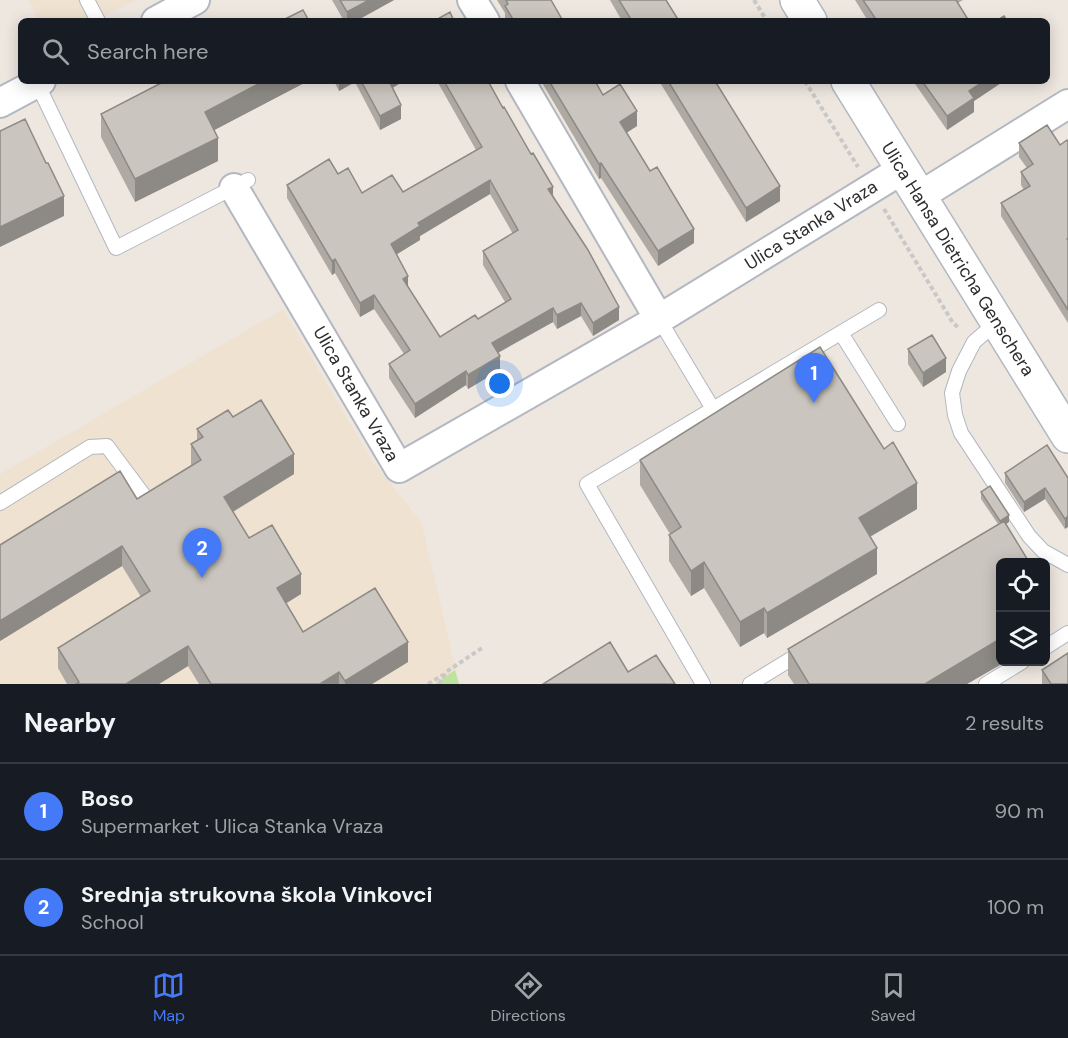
<!DOCTYPE html>
<meta charset="utf-8">
<style>
:root{--surface:#171b24;--page:#20242c;--text:#f1f3f6;--muted:#9ea1a6;--line:#363941;--accent:#4479f7}
body{margin:0;font-family:"DM Sans",sans-serif;background:var(--page);color:var(--text)}
.controls{position:absolute;right:18px;bottom:18px;display:grid;overflow:hidden;border-radius:9px;box-shadow:0 3px 15px #0003}
.controls button{width:54px;height:54px;display:grid;place-items:center;padding:0;border:0;border-bottom:2px solid var(--line);background:var(--surface);color:var(--text);font:30px sans-serif}
.you{position:absolute;left:500px;top:384px;width:21px;height:21px;margin:-15px;border:4px solid #fff;border-radius:50%;background:#1a73e8;box-shadow:0 0 0 9px #1a73e833}
.badge{display:grid;place-items:center;width:39px;height:39px;border-radius:50%;background:var(--accent);color:#fff;font-size:20px;font-weight:700}
.pin{position:absolute;translate:-50% -50px;filter:drop-shadow(0 2px 3px #0008)}
.pin::after{content:'';position:absolute;top:32px;width:21px;height:18px;background:inherit;clip-path:polygon(0 0,100% 0,50% 100%)}
.list{margin:0;padding:0;list-style:none}
h2{display:flex;justify-content:space-between;align-items:center;height:78px;margin:0;padding:0 24px;font-size:26px}
h2 small{font-size:20px;font-weight:400;color:var(--muted)}
.list li{display:grid;grid-template-columns:39px 1fr auto;gap:18px;align-items:center;box-sizing:border-box;height:96px;padding:0 24px;border-top:2px solid var(--line)}
.list b{display:block;font-size:22px;white-space:nowrap}
.list p{margin:0;font-size:20px;white-space:nowrap;color:var(--muted)}
.list em{font-size:20px;font-style:normal;color:var(--muted)}
.icon{flex:none;width:33px;height:33px;fill:none;stroke:currentColor;stroke-width:2;stroke-linecap:round;stroke-linejoin:round}
.map{position:relative;flex:none;width:1068px;height:684px;overflow:hidden}
.search{position:absolute;background:var(--surface);box-shadow:0 3px 15px #0003;left:18px;right:18px;top:18px;height:66px;display:flex;align-items:center;gap:15px;box-sizing:border-box;padding:0 21px;border-radius:9px;color:var(--muted);font-size:22px}
.sheet{height:270px;background:var(--surface)}
nav{display:flex;justify-content:space-around;align-items:center;box-sizing:border-box;height:84px;border-top:2px solid var(--line);background:var(--surface);font-size:16px;color:var(--muted)}
nav a{display:grid;justify-items:center;gap:3px}
nav .on{color:var(--accent)}
.map>svg:first-child{display:block}
</style>
<div class="map">
<svg width="1068" height="684" viewBox="0 0 1068 684">
<rect width="100%" height="100%" fill="#eee7e0"/>
<path fill="#efe2d0" d="M28,0h109l-43,21h-55z
M283,309l89,152 48,59 3,9 36,155h-459v-210z"/>
<path fill="#bde39e" d="M455,670l4,14h-25h1z"/>
<g fill="none" stroke-linecap="round" stroke-linejoin="round">
<defs>
<path id="service" d="M87,0l11,21
M37,83l79,165 132,-68
M659,319l54,90
M997,322l-23,20 -15,29 -7,22 3,22 6,18 68,103 14,15 25,14
M841,333l57,91
M0,503l90,-56 17,-1 41,55
M1046,647l22,-14
M703,684l-116,-200 292,-174
M750,684l54,-33
M986,684l36,-22"/>
<path id="minor" d="M472,0l13,21
M156,21l39,-21
M520,81l139,238
M0,103l41,-22
M234,188l165,280 260,-149 244,-150
M920,196l148,-92"/>
<path id="secondary" d="M797,0l13,21
M848,81l220,355"/>
</defs>
<use href="#service" stroke="#b3b7c0" stroke-width="16"/>
<use href="#minor" stroke="#b3b7c0" stroke-width="32"/>
<use href="#secondary" stroke="#b3b7c0" stroke-width="36"/>
<path stroke="#c8c8c8" stroke-width="4" stroke-dasharray="4.5 3" stroke-linecap="butt" d="M754,0l13,21
M805,81l53,86
M884,209l69,114 7,6
M428,684l15,-9
M439,684l7,-12 36,-24"/>
<use href="#service" stroke="#fff" stroke-width="14"/>
<use href="#minor" stroke="#fff" stroke-width="28"/>
<use href="#secondary" stroke="#fff" stroke-width="33"/>
</g>
<path fill="#aea9a3" fill-rule="evenodd" d="M332,0h62l-38,21h-12z
M497,0h54l12,21h-58v-8z
M610,0h56l13,21h-57z
M855,0h108l-5,3 11,18h-101z
M165,81h143l-94,49 4,31 -83,41 -34,-65v-23z
M334,81h70l-12,7 9,31 -21,11 -25,-48 -16,9z
M437,81h51l65,114 66,125 -26,16 -12,-20 -24,13 -4,-7 -55,31 2,17 -32,19 -2,-4 -51,33 -26,-40v-14l15,-10 -30,-45 -14,8 -25,-44 -3,2 -45,-77v-13l51,-11 24,19 41,-1 73,-42zM490,194l23,40 -30,17v14l22,37 -27,17 -38,18 -32,-49 -12,-34 24,-14v-4z
M541,81h54l8,14 34,31 -11,7 68,110 -36,23 -57,-88 -2,1z
M659,81h56l65,120 -34,21z
M913,81h91l-30,20v11l-27,18z
M1068,142v181l-67,-107v-13l23,-13 -3,-5v-13l6,-4 -8,-11v-14l41,2z
M908,349l38,23 -23,15 -15,-23z
M233,417l61,57 -61,38 16,26 52,56 -15,9 17,29 105,30 -36,22h-173l-11,-18 -29,18h-92l-9,-16v-20l83,-51 -19,-31 -122,75v-96l137,-46 54,-34v-21l6,-4v-11z
M640,460l277,49 -47,28 7,37 -110,64 -3,-5 -24,14 -36,-59 -13,8 -22,-35v-26l1,-1 -30,-49z
M1005,473l63,5 -3,51 -20,-30 -21,13 -19,-29z
M981,492l28,30 -3,2 -6,138h5l-38,22h-173l-6,-9v-26l210,-125 -17,-25z
M1042,670l26,14h-26z"/>
<path fill="#8d8a85" d="M369,0h25l-38,21h-9v-9z
M264,81h44l-103,54v-23z
M339,81h16v1l-16,9z
M387,81h17l-17,10z
M984,81h20l-30,20v11l-27,18v-14l22,-25z
M401,105v14l-21,11v-14z
M637,111v15l-17,11v-15z
M218,138v23l-83,41v-23z
M601,163v15l-2,1v-15z
M490,180v14l-70,42v4l-29,18v-14l27,-21z
M780,186v15l-34,21v-14z
M553,187v13l-5,-11z
M64,196v20l-64,31v-20z
M694,229v14l-36,23v-15z
M335,259v14l-3,2v-14z
M408,276v14l-5,-11z
M374,295v14l-14,8v-14z
M581,303v13l-24,13v-14z
M619,307v13l-26,16v-13z
M553,308v14l-61,34v-13z
M500,356v14l-32,19v-14z
M946,358v14l-23,15v-14z
M466,371v14l-51,33v-14z
M294,454v20l-70,43v-20z
M917,483v26l-58,34v-25z
M1045,488v11l-21,13v-10z
M1009,515v7l-9,6v-7z
M1068,516v11l-3,2v-10z
M122,546v20l-122,75v-20z
M877,548v26l-110,64v-25z
M704,562v26l-13,8v-25z
M301,574v20l-24,15v-21z
M764,608v25l-24,14v-25z
M1000,639v23h5l-38,22h-42z
M408,642v20l-36,22h-27v-3z
M188,646v20l-29,18h-33z
M339,672v12h-19z"/>
<path fill="#cac5be" stroke="#8d8a85" stroke-width="1.5" fill-rule="evenodd" d="M340,0h29l-22,12z
M506,0h45l12,21h-49l-9,-15 3,-2z
M619,0h47l13,21h-47z
M863,0h93l13,21h-92z
M303,10l6,11h-28z
M450,12l4,9h-20z
M1004,16l3,5h-11z
M165,81h99l-59,31 13,26 -83,41 -34,-65z
M361,81h28l12,24 -21,11z
M444,81h44l15,27 1,-1 27,47 2,-1 20,34 -5,2 40,61 31,57 -26,16 -12,-20 -24,12 -4,-7 -61,35 8,13 -32,19 -2,-4 -51,33 -26,-40 21,-14 -36,-55 -14,8 -25,-44 -3,2 -45,-76 42,-26 9,15 10,-6 14,25 30,-18 11,17 79,-45zM490,180l28,50 -35,21 28,48 -33,20 -3,-4 -35,22 -37,-58 5,-3 -17,-32 29,-18 -2,-3z
M549,81h46l8,14 17,-11 17,27 -17,11 30,49 7,-4 37,62 -36,22 -57,-88 -2,1z
M668,81h47l65,105 -34,22z
M922,81h62l-15,10 5,7 -27,18z
M25,119l21,44h2l16,33 -64,31v-96z
M1047,125l13,20 7,-5 1,2v96l-1,1 1,1v70l-67,-107 29,-17 -9,-14 12,-8 -14,-21z
M932,335l14,23 -23,15 -15,-24z
M820,347l64,102 9,-7 24,41 -58,35 18,30 -110,65 -3,-5 -24,14 -36,-60 -13,9 -22,-36 12,-8 -41,-67z
M261,400l33,54 -70,43 25,41 23,-13 29,49 -24,14 26,44 72,-44 33,54 -63,39 -6,-9 -19,12h-109l-23,-38 -62,38h-50l3,-2 -21,-34 92,-57 -28,-45 -122,75v-76l120,-74 17,28 64,-39 -10,-16 12,-7 -6,-8 31,-19 5,7z
M1047,445l21,33v38l-3,3 -20,-31 -21,14 -19,-29z
M990,486l19,29 -9,6 -19,-29z
M1004,521l25,41h-29v77l-75,45h-116l-21,-35z
M610,642l18,30 28,-17 19,29h-132z
M1068,653v31h-17l-9,-14z"/>
<g text-anchor="middle" stroke-width="5" stroke-linejoin="round" paint-order="stroke">
<g font-size="18" fill="#2d2d2d" stroke="#fff">
<text transform="translate(811 225) rotate(-32)" y="6">Ulica Stanka Vraza</text>
<text transform="translate(958 259) rotate(58)" y="6">Ulica Hansa Dietricha Genschera</text>
<text transform="translate(356 394) rotate(60)" y="6">Ulica Stanka Vraza</text>
</g>
</g>
</svg>
<div class="controls">
<button><svg class="icon" aria-label="locate" viewBox="0 0 24 24"><circle cx="12" cy="12" r="6"/><path d="M12 2v4M12 18v4M2 12h4M18 12h4"/></svg></button>
<button><svg class="icon" aria-label="layers" viewBox="0 0 24 24"><path d="M12 4l9 5-9 5-9-5zM3 14l9 5 9-5"/></svg></button>
</div>
<div class="you"></div>
<div class="pin badge" style="left:814px;top:403px">1</div>
<div class="pin badge" style="left:202px;top:578px">2</div>
<div class="search"><svg class="icon" aria-label="search" viewBox="0 0 24 24"><circle cx="10" cy="10" r="6"/><path d="M15 15l6 6"/></svg>Search here</div>
</div>
<section class="sheet">
<h2>Nearby<small>2 results</small></h2>
<ul class="list">
<li><span class="badge">1</span><div><b>Boso</b><p>Supermarket · Ulica Stanka Vraza</p></div><em>90 m</em></li>
<li><span class="badge">2</span><div><b>Srednja strukovna škola Vinkovci</b><p>School</p></div><em>100 m</em></li>
</ul>
</section>
<nav>
<a class="on"><svg class="icon" aria-label="map" viewBox="0 0 24 24"><path d="M3 6l6-2 6 2 6-2v14l-6 2-6-2-6 2zM9 4v14M15 6v14"/></svg>Map</a>
<a><svg class="icon" aria-label="directions" viewBox="0 0 24 24"><path d="M12 3l9 9-9 9-9-9zM9 14v-3h6M13 9l2 2-2 2"/></svg>Directions</a>
<a><svg class="icon" aria-label="saved" viewBox="0 0 24 24"><path d="M7 4h10v16l-5-4-5 4z"/></svg>Saved</a>
</nav>
